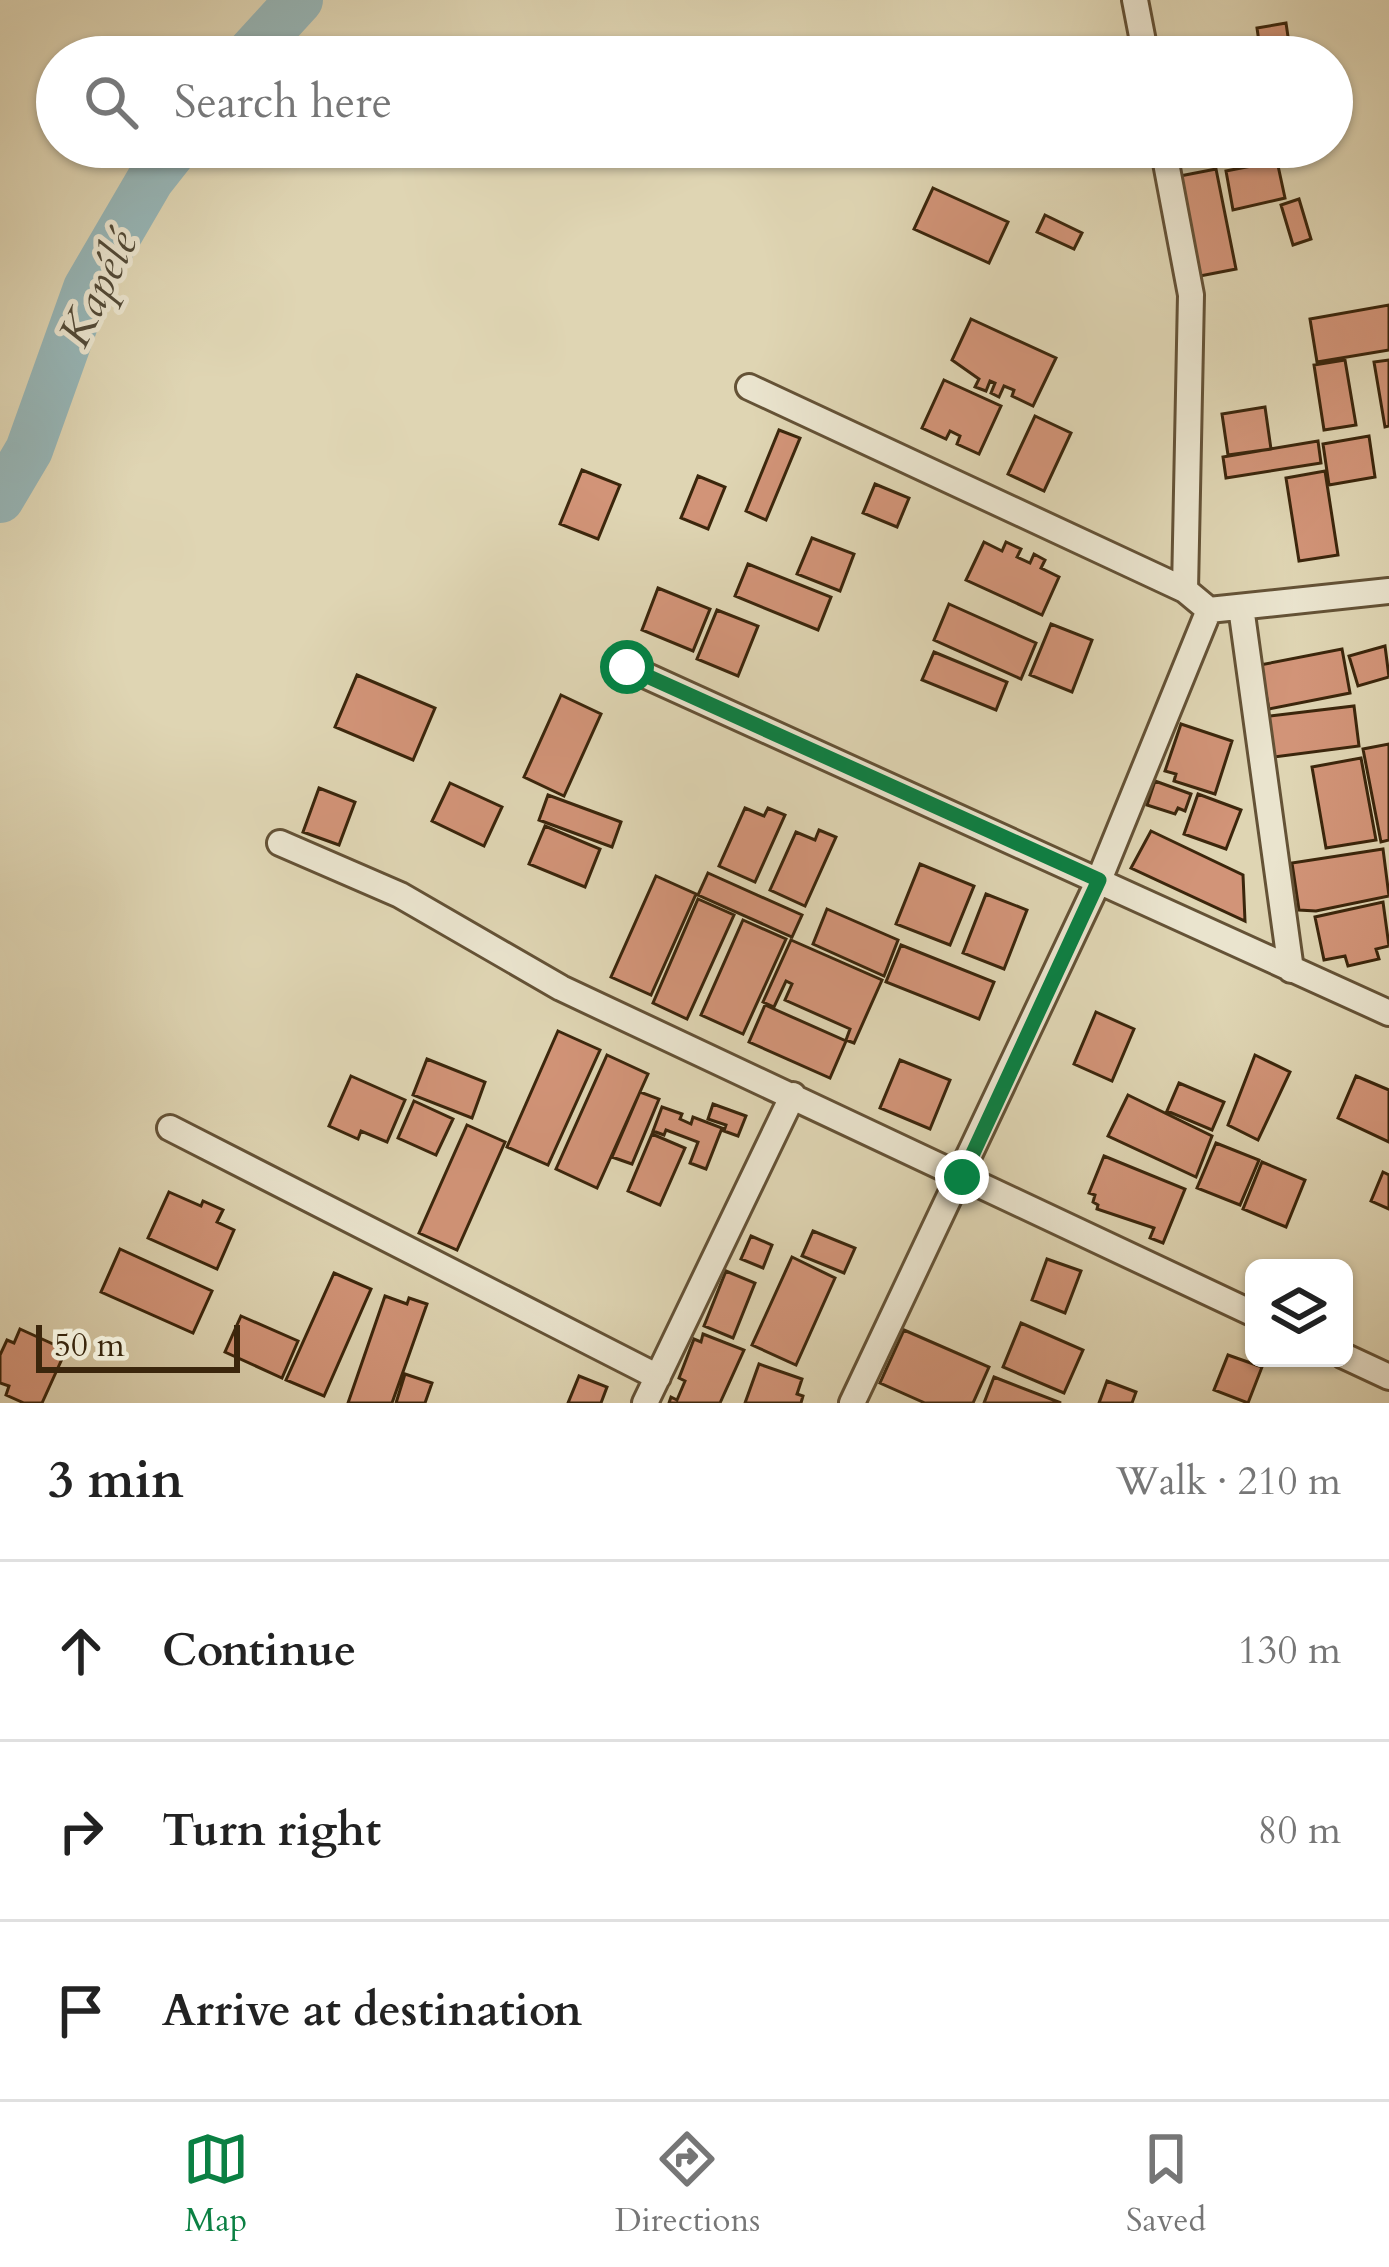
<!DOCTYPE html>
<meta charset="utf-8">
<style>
:root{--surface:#fff;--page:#f6f6f6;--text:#222;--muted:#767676;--line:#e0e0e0;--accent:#0b8043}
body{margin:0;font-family:Cardo,serif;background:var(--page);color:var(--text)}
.controls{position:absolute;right:36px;bottom:36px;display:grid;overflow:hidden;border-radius:18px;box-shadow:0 3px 9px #0004}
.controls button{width:108px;height:108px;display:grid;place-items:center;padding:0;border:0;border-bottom:3px solid var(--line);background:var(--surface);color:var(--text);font:60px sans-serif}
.scale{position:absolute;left:36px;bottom:30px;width:204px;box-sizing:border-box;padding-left:12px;border:6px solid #3b260c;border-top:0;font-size:33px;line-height:42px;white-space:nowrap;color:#3b260c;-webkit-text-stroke:9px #eae4ce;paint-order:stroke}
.stop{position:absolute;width:36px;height:36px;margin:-27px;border:9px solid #0b8043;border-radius:50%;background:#fff}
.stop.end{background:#0b8043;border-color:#fff;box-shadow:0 3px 12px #0008}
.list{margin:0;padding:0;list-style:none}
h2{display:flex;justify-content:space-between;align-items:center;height:156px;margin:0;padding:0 48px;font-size:51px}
h2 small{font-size:39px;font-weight:400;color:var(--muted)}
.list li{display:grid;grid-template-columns:78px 1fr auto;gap:36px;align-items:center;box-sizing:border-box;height:180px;padding:0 48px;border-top:3px solid var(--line)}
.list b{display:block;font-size:45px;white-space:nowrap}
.list em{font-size:39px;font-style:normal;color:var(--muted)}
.icon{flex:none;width:66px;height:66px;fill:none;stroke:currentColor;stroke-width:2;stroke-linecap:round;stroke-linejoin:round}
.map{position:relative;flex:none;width:1389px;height:1403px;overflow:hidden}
.search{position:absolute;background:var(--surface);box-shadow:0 3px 9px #0004;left:36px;right:36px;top:36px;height:132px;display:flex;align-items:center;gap:30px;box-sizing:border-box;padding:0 42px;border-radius:66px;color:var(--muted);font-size:45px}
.sheet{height:696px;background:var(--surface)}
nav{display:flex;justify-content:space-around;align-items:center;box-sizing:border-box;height:168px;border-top:3px solid var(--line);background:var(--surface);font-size:33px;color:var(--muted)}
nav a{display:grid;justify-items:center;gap:6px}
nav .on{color:var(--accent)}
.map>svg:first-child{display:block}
</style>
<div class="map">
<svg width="1389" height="1403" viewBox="0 0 1389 1403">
<rect width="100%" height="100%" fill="#dfd5b3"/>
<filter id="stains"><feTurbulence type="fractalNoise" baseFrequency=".00167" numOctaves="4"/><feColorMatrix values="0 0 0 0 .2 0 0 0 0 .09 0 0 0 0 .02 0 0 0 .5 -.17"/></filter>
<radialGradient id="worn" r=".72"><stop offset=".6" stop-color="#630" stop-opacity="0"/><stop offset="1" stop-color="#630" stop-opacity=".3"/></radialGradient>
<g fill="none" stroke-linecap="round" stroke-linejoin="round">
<path stroke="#97b6b7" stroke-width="48" d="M247,57l52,-57
M0,499l29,-49 58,-162 63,-108 26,-33"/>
</g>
<path fill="#d29478" stroke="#3b260c" stroke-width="3" d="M1286,23l4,27 -29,6 -4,-28z
M1277,161l8,37 -52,12 -7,-39z
M1216,169l20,100 -36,7 -20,-100z
M933,188l75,34 -19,41 -75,-34z
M1299,199l12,40 -18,6 -12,-40z
M1045,215l37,18 -8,16 -37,-17z
M1389,305v45l-72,12 -7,-43z
M971,319l85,39 -23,48 -21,-10 2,-6 -10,-4 -5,11 -8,-4 4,-10 -5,-2 -4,10 -11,-4 4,-8 -27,-19z
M1345,360l11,65 -32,5 -10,-65z
M1389,360v66l-4,1 -11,-65z
M944,380l57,26 -22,48 -22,-10 3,-8 -10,-5 -4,8 -24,-11z
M1265,407l6,42 -43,6 -6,-41z
M1035,416l36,17 -27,58 -36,-17z
M779,430l21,8 -34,82 -20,-9z
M1369,436l6,41 -46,8 -6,-41z
M1318,441l3,22 -95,15 -3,-21z
M582,470l38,15 -22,54 -38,-15z
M1325,471l13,84 -39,6 -13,-83z
M698,476l27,11 -17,42 -27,-11z
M875,484l34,14 -12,29 -34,-14z
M812,538l42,16 -14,37 -43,-17z
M984,542l18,9 4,-9 15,7 -4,8 13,6 4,-9 11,6 -4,8 18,9 -17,38 -76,-35z
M748,564l83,33 -13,33 -83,-34z
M658,588l52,21 -17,42 -51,-21z
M949,604l87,39 -15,36 -87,-39z
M717,610l41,16 -20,50 -41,-17z
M1051,624l41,16 -20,52 -42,-17z
M1385,646l4,31 -31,9 -9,-30z
M1342,649l8,44 -81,16 -9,-44z
M934,652l73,30 -11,28 -74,-30z
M357,675l78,33 -22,52 -78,-33z
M561,695l40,19 -37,82 -40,-19z
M1354,706l5,40 -92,12 -5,-41z
M1181,724l51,17 -17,53 -41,-13 2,-7 -11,-3z
M1389,744v96l-8,2 -18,-93z
M1361,758l15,82 -50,8 -14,-81z
M1155,781l36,13 -6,17 -7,-3 -3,6 -28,-9z
M450,783l52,24 -18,39 -52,-25z
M319,788l36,14 -16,43 -36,-13z
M1198,794l43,16 -15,39 -42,-15z
M548,795l73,27 -9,25 -73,-27z
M745,808l19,8 4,-8 17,7 -30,67 -36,-16z
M545,826l55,23 -15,38 -56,-23z
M819,830l17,7 -31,69 -35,-16 26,-58 19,8z
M1151,831l92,44 2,46 -114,-53z
M1383,849l6,47 -73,15 -17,-1 -7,-47z
M920,864l54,22 -24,59 -54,-21z
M708,873l94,42 -10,22 -94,-42z
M656,876l40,18 -45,101 -40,-18z
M986,894l41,16 -23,59 -41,-16z
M698,899l36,16 -47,104 -34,-16z
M1383,902l6,44 -13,3 3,10 -31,7 -3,-10 -21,4 -9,-43z
M827,909l71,31 -14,36 -71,-32z
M743,920l43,19 -43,95 -42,-19z
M791,940l91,40 -28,63 -8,-3 4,-11 -65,-29 7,-16 -6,-3 -12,26 -11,-5z
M901,945l93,37 -15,37 -93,-37z
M765,1005l81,36 -16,37 -81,-36z
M1096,1012l38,17 -22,52 -38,-17z
M558,1031l42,19 -52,115 -41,-18z
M607,1055l41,19 -51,114 -41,-19z
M1255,1055l35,17 -32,68 -30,-15z
M427,1059l58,23 -13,36 -59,-23z
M900,1060l50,20 -20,49 -50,-21z
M351,1076l54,24 -18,42 -26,-11 -3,8 -29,-13z
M1356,1076l33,14v52l-51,-24z
M1179,1083l45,19 -12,28 -45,-19z
M640,1092l19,7 -27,65 -20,-7z
M1128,1095l84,41 -16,41 -88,-41z
M414,1101l39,18 -17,36 -38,-17z
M713,1104l33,12 -8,20 -14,-5 2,-6 -18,-6z
M662,1107l20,7 -2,5 11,5 2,-7 29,11 -16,41 -16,-6 8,-21 -32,-12 -2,5 -11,-4z
M467,1125l38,17 -48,108 -38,-17z
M652,1134l33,14 -25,57 -32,-14z
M1216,1143l43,17 -19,45 -43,-17z
M1104,1156l81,33 -22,54 -13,-5 4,-10 -57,-19 1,-4 -5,-3 2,-7 -6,-2z
M1262,1162l43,18 -19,47 -43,-18z
M1383,1172l6,3v34l-18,-8z
M169,1192l32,14 2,-5 20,9 -6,12 17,8 -17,39 -69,-31z
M813,1231l42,17 -11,25 -42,-17z
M751,1236l21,9 -9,23 -22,-9z
M120,1249l92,42 -19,42 -92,-41z
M792,1257l43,21 -39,87 -44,-20z
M1047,1259l34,12 -16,42 -33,-13z
M726,1271l29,12 -22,55 -29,-12z
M334,1273l37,16 -47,107 -38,-16z
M385,1296l22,8 2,-6 18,6 -35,99h-44z
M241,1316l57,25 -16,37 -57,-26z
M1021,1323l62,27 -19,43 -61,-26z
M20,1329l46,21 -24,53h-18l-18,-8 3,-9 -9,-3v-28l7,-15 7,3z
M904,1330l85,37 -16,36h-48l-45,-20z
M703,1334l41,16 -24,53h-51l2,-6 6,3 8,-19 -6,-3 15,-39 7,3z
M1228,1355l34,12 -14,36 -34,-13z
M759,1364l43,15 -5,15 6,2 -2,7h-56z
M405,1374l27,9 -7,20h-29z
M579,1376l28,11 -6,16h-33z
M994,1377l67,26h-77z
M1107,1381l29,11 -4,11h-33z"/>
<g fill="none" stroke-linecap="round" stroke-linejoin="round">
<defs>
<path id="street" d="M1135,0l11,57
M1163,147l28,148 -6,295
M749,387l436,203 24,20 180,-19
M1241,607l50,363
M627,667l762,346
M280,843l120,52 161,93 693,326
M170,1128l488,249
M1344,1356l45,21
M645,1403l148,-308
M852,1403l247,-523 110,-270"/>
</defs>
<use href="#street" stroke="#645236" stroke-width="30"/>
<use href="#street" stroke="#eae4ce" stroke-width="24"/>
</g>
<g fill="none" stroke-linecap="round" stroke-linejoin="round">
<path stroke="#0b8043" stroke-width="15" d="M627,667l472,213 -137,297"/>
</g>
<g text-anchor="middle" stroke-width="10" stroke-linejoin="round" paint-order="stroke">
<g font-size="45" font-style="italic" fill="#524a37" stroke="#eae4ce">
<text transform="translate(97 288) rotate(-64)" y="16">Kapélé</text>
</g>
</g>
<rect width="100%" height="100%" filter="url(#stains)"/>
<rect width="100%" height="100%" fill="url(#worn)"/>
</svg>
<div class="controls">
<button><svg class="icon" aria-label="layers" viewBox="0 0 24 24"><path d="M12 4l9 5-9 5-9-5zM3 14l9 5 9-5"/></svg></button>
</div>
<div class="scale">50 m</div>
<div class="stop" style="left:627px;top:667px"></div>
<div class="stop end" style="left:962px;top:1177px"></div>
<div class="search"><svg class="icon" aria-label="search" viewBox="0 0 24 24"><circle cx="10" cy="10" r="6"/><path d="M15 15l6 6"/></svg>Search here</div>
</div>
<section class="sheet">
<h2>3 min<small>Walk · 210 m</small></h2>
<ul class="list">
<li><svg class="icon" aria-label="ahead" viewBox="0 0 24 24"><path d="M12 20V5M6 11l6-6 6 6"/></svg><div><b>Continue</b></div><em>130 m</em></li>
<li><svg class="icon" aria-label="right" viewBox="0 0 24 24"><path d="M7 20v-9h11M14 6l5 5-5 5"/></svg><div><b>Turn right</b></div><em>80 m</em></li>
<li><svg class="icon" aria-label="arrive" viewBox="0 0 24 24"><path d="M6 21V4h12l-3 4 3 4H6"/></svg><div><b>Arrive at destination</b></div></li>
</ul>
</section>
<nav>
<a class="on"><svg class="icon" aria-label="map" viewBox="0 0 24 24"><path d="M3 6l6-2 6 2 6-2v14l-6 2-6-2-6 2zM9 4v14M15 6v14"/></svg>Map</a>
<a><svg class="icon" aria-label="directions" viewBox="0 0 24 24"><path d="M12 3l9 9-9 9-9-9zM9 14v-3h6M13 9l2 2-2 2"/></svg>Directions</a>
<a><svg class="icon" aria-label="saved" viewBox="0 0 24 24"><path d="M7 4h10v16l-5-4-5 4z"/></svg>Saved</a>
</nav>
